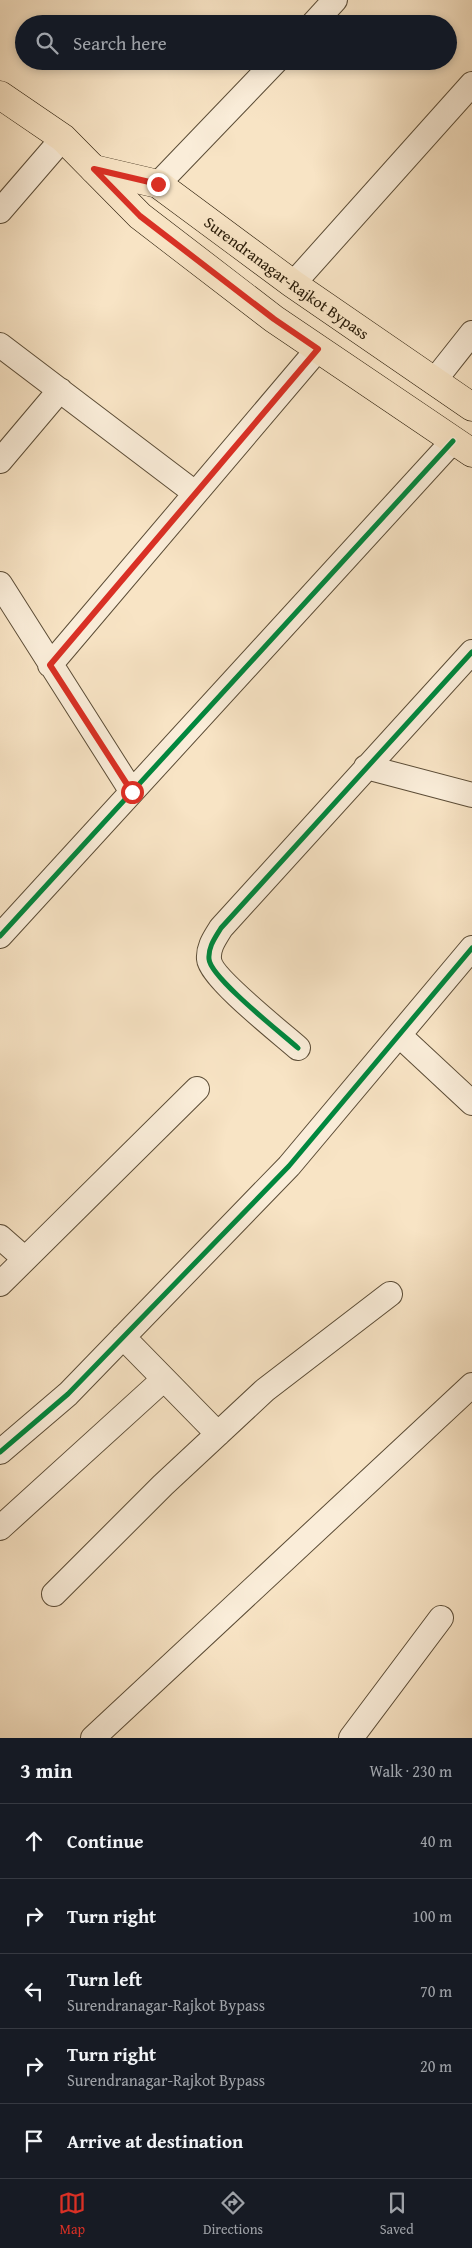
<!DOCTYPE html>
<meta charset="utf-8">
<style>
:root{--surface:#171b24;--page:#242831;--text:#f1f3f6;--muted:#9ea1a6;--line:#363941;--accent:#d93025}
body{margin:0;font-family:"Gentium Book Plus",serif;background:var(--page);color:var(--text)}
.stop{position:absolute;width:15px;height:15px;margin:-11px;border:4px solid #d93025;border-radius:50%;background:#fff}
.stop.end{background:#d93025;border-color:#fff;box-shadow:0 1px 5px #0008}
.list{margin:0;padding:0;list-style:none}
h2{display:flex;justify-content:space-between;align-items:center;height:65px;margin:0;padding:0 20px;font-size:21px}
h2 small{font-size:16px;font-weight:400;color:var(--muted)}
.list li{display:grid;grid-template-columns:32px 1fr auto;gap:15px;align-items:center;box-sizing:border-box;height:75px;padding:0 20px;border-top:1px solid var(--line)}
.list b{display:block;font-size:19px;white-space:nowrap}
.list p{margin:0;font-size:16px;white-space:nowrap;color:var(--muted)}
.list em{font-size:16px;font-style:normal;color:var(--muted)}
.icon{flex:none;width:28px;height:28px;fill:none;stroke:currentColor;stroke-width:2;stroke-linecap:round;stroke-linejoin:round}
.map{position:relative;flex:none;width:472px;height:1738px;overflow:hidden}
.search{position:absolute;background:var(--surface);box-shadow:0 2px 8px #0003;left:15px;right:15px;top:15px;height:55px;display:flex;align-items:center;gap:12px;box-sizing:border-box;padding:0 18px;border-radius:28px;color:var(--muted);font-size:19px}
.sheet{height:440px;background:var(--surface)}
nav{display:flex;justify-content:space-around;align-items:center;box-sizing:border-box;height:70px;border-top:1px solid var(--line);background:var(--surface);font-size:14px;color:var(--muted)}
nav a{display:grid;justify-items:center;gap:2px}
nav .on{color:var(--accent)}
.map>svg:first-child{display:block}
</style>
<div class="map">
<svg width="472" height="1738" viewBox="0 0 472 1738">
<rect width="100%" height="100%" fill="#f8e4c5"/>
<filter id="stains"><feTurbulence type="fractalNoise" baseFrequency=".004" numOctaves="4"/><feColorMatrix values="0 0 0 0 .2 0 0 0 0 .09 0 0 0 0 .02 0 0 0 .5 -.17"/></filter>
<radialGradient id="worn" r=".72"><stop offset=".6" stop-color="#630" stop-opacity="0"/><stop offset="1" stop-color="#630" stop-opacity=".3"/></radialGradient>
<g fill="none" stroke-linecap="round" stroke-linejoin="round">
<defs>
<path id="street" d="M313,24l22,-24
M158,184l118,-123
M0,211l63,-73
M293,284l179,-200
M0,345l195,148
M434,381l38,-48
M0,461l60,-71
M0,584l132,208
M50,665l268,-316
M366,767l106,28
M0,936l453,-495
M399,1035l73,68
M298,1048c-17,-15 -88,-71 -89,-89 -1,-12 6,-21 12,-31l251,-276
M0,1237l25,22
M0,1284l197,-195
M123,1337l95,97
M0,1452l68,-58 221,-228 183,-218
M0,1528l164,-149
M54,1594l109,-109 102,-95 125,-96
M93,1738l379,-353
M351,1738l90,-120"/>
<g id="primary">
<path d="M0,95l63,43 77,78 134,103 198,134"/>
<path id="s1" d="M94,169l64,15 135,100 179,123"/>
</g>
</defs>
<use href="#street" stroke="#5b4c36" stroke-width="26"/>
<use href="#primary" stroke="#271906" stroke-width="29"/>
<use href="#street" stroke="#faedd9" stroke-width="24"/>
<use href="#primary" stroke="#f8e4c5" stroke-width="28"/>
<defs>
<path id="cycleway" d="M0,936l453,-495
M298,1048c-17,-15 -88,-71 -89,-89 -1,-12 6,-21 12,-31l251,-276
M0,1452l68,-58 221,-228 183,-218"/>
</defs>
<use href="#cycleway" stroke="#faedd9" stroke-width="8"/>
<use href="#cycleway" stroke="#00873e" stroke-width="5"/>
</g>
<g fill="none" stroke-linecap="round" stroke-linejoin="round">
<path stroke="#d93025" stroke-width="6" d="M132,792l-82,-127 268,-316 -44,-30 -134,-103 -46,-47 64,15"/>
</g>
<g text-anchor="middle" stroke-width="4.5" stroke-linejoin="round" paint-order="stroke">
<g font-size="16" fill="#271906" stroke="#faedd9">
<text dy="6" stroke="none"><textPath href="#s1" startOffset="225">Surendranagar-Rajkot Bypass</textPath></text>
</g>
</g>
<rect width="100%" height="100%" filter="url(#stains)"/>
<rect width="100%" height="100%" fill="url(#worn)"/>
</svg>
<div class="stop" style="left:132px;top:792px"></div>
<div class="stop end" style="left:158px;top:184px"></div>
<div class="search"><svg class="icon" aria-label="search" viewBox="0 0 24 24"><circle cx="10" cy="10" r="6"/><path d="M15 15l6 6"/></svg>Search here</div>
</div>
<section class="sheet">
<h2>3 min<small>Walk · 230 m</small></h2>
<ul class="list">
<li><svg class="icon" aria-label="ahead" viewBox="0 0 24 24"><path d="M12 20V5M6 11l6-6 6 6"/></svg><div><b>Continue</b></div><em>40 m</em></li>
<li><svg class="icon" aria-label="right" viewBox="0 0 24 24"><path d="M7 20v-9h11M14 6l5 5-5 5"/></svg><div><b>Turn right</b></div><em>100 m</em></li>
<li><svg class="icon" aria-label="left" viewBox="0 0 24 24"><path d="M17 20v-9H6M10 6l-5 5 5 5"/></svg><div><b>Turn left</b><p>Surendranagar-Rajkot Bypass</p></div><em>70 m</em></li>
<li><svg class="icon" aria-label="right" viewBox="0 0 24 24"><path d="M7 20v-9h11M14 6l5 5-5 5"/></svg><div><b>Turn right</b><p>Surendranagar-Rajkot Bypass</p></div><em>20 m</em></li>
<li><svg class="icon" aria-label="arrive" viewBox="0 0 24 24"><path d="M6 21V4h12l-3 4 3 4H6"/></svg><div><b>Arrive at destination</b></div></li>
</ul>
</section>
<nav>
<a class="on"><svg class="icon" aria-label="map" viewBox="0 0 24 24"><path d="M3 6l6-2 6 2 6-2v14l-6 2-6-2-6 2zM9 4v14M15 6v14"/></svg>Map</a>
<a><svg class="icon" aria-label="directions" viewBox="0 0 24 24"><path d="M12 3l9 9-9 9-9-9zM9 14v-3h6M13 9l2 2-2 2"/></svg>Directions</a>
<a><svg class="icon" aria-label="saved" viewBox="0 0 24 24"><path d="M7 4h10v16l-5-4-5 4z"/></svg>Saved</a>
</nav>
